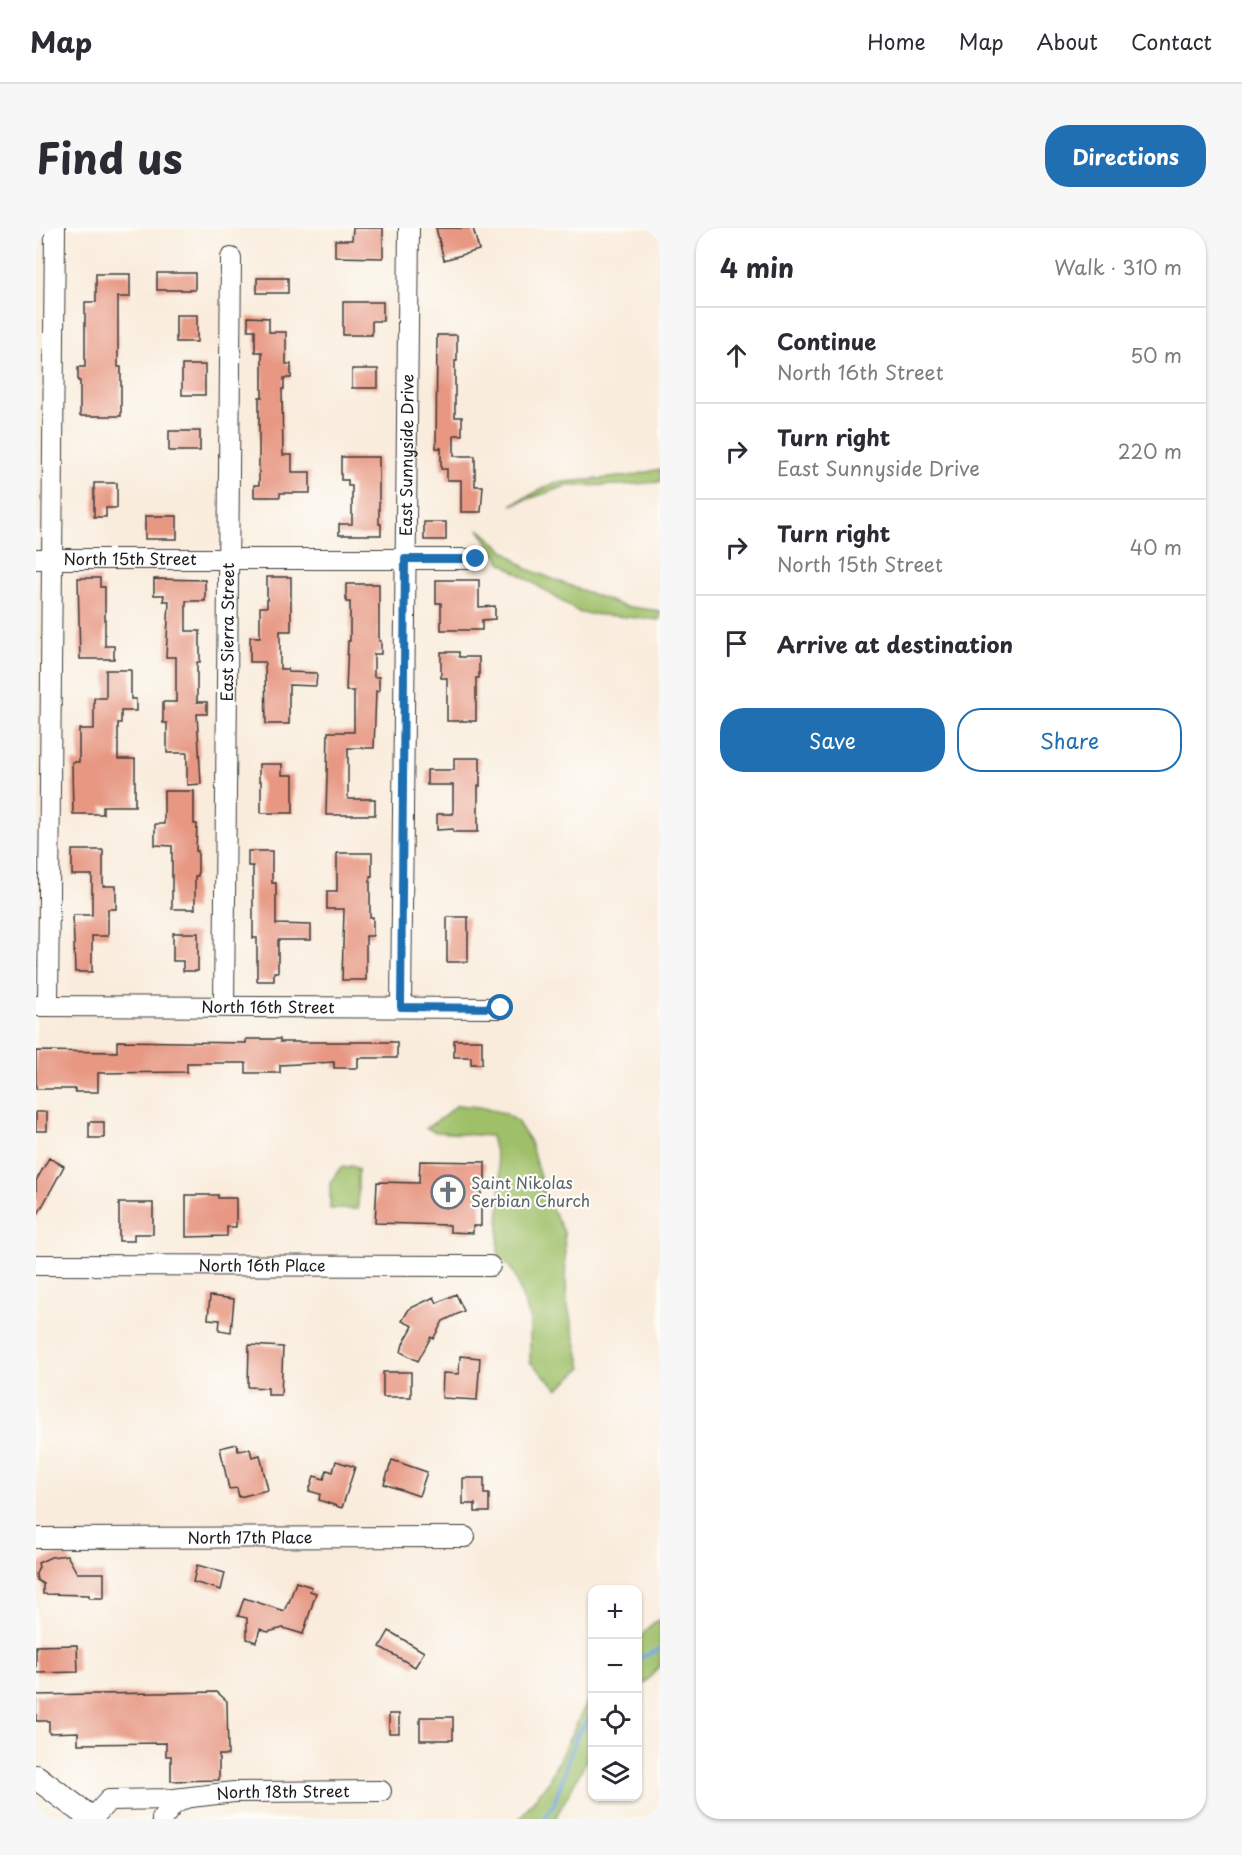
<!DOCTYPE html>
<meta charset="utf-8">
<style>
:root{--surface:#fff;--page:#f7f7f7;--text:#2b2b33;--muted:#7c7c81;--line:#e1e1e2;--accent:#1f6fb2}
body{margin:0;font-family:"Playpen Sans",sans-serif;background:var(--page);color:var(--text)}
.controls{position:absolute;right:18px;bottom:18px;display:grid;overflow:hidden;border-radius:12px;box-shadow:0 2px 4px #0004}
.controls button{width:54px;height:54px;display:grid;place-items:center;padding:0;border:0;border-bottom:2px solid var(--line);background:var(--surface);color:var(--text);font:30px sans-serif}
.stop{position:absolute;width:18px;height:18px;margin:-14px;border:4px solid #1f6fb2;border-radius:50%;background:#fff}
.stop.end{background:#1f6fb2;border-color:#fff;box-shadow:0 2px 6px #0008}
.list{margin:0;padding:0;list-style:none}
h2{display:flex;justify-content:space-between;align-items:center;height:78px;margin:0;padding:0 24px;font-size:26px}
h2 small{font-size:20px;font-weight:400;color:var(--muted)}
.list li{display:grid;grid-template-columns:39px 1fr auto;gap:18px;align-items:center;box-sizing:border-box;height:96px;padding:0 24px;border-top:2px solid var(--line)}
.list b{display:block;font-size:22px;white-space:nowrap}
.list p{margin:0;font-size:20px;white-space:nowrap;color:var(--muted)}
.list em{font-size:20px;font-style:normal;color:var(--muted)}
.actions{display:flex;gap:12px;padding:18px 24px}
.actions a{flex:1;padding:14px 0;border:2px solid var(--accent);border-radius:24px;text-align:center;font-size:21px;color:var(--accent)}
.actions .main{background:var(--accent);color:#fff}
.icon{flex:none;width:33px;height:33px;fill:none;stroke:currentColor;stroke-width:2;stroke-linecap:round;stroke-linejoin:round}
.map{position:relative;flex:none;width:624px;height:1591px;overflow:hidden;border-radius:24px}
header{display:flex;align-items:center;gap:36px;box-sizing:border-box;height:84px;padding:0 30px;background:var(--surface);border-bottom:2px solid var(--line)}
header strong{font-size:28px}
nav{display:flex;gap:33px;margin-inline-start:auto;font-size:21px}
.intro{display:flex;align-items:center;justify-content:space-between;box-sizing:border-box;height:144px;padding:0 36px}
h1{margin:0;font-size:42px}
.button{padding:15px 27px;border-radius:24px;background:var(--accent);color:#fff;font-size:21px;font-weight:700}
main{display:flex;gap:36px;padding:0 36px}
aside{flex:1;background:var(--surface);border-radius:24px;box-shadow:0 2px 4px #0004}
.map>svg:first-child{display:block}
</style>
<header>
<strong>Map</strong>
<nav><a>Home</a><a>Map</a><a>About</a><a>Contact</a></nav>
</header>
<div class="intro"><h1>Find us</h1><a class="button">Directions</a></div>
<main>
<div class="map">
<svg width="624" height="1591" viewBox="0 0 624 1591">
<rect width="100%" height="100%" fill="#fdfcf7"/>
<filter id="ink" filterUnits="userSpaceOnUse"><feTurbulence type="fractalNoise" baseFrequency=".0167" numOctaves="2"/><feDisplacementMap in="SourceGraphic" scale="12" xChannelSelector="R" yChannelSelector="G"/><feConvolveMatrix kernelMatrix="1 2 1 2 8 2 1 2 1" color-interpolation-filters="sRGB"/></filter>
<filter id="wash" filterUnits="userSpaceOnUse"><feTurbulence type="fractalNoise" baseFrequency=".008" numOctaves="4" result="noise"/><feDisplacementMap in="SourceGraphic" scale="24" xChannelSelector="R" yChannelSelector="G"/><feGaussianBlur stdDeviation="1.35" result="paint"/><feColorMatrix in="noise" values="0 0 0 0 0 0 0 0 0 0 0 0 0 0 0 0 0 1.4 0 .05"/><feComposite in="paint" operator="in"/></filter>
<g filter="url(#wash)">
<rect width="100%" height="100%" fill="#f9ecdc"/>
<path fill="#9fc069" stroke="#5e6e42" stroke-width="1.5" d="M624,241v13l-37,3 -57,1 -55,19 43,-22 76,-7z
M443,301l48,40 96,37 37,5v9l-80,-7 -78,-50z
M421,877l22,2 25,6 13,8 13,21 15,54 19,36 3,71 15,65 -24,21 -28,-27v-43l-16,-46 -16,-21 3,-75 -10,-41 -55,-4 -10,-4 17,-11z
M316,938l6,3v40h-28v-26l10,-15z
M624,1391v47l-22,25v-51l14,-16z
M556,1464v58l-37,69h-36l29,-37z"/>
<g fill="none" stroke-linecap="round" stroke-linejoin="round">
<path stroke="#6da0d9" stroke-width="4" d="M602,1431l22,-10
M508,1591l10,-15 23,-70 15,-19"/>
</g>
<g id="blocks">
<path fill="#e79782" d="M317,0h30v30l-48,-1v-17h17z
M400,0h37l6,22 -35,10z
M121,45h38v17h-38z
M60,46h34v23h-12v70h3v49h-41v-35h-2v-14h7v-65h11z
M221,50h31v15h-31z
M307,74h40v19h-11v14h-29z
M140,87h21v27h-21z
M212,89l21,1v14h17v32h5v14h-7v11h-2l1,66h9v17h18v21h-30v4h-26v-12h5v-88h3v-45h-7v-22h-7z
M401,107h20v26h-2v56h7v18h-8v21h21v30h8l-2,26h-20v-32h-14v-11h-6v-21h-5z
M146,137h23v30h-23z
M316,141h26v19h-26z
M133,203h31v20h-31z
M305,229h38v67h2v11h-42v-11h13v-38h-4v-6h-7z
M58,255h23v25h-11v9h-12z
M109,288h32v23h-32z
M388,294h22v18h-22z
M231,349h24v54h-11v38h8v3l29,1 -1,13 -27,-1v39h-23l-1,-62h-15v-25h10v-30h7z
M42,350h22v9h5v59h9v13h-34z
M118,351l51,1v21h-19v30h14v31h-3v40h10v12h-10l4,70 -14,1v-32h-20v-30h-4v-21h13v-45h-10l3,-56h-6l1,-6h-10z
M400,352h43v27l16,-1v13l-13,1v10h-41v-27h-5z
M310,356h33v57h2v13h-7v23h5v14h-3l-2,57h-26v51h27v16h-49l2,-83h26v-41h-8l2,-50h2v-39h-4z
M405,424h18v5h20v21h-3v43h-29v-43h-6z
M70,442h25v29h5v12h-15v12h-3v36h17v47h-32v8h-30l-1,-52h7v-33h15v-31h12z
M418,530h26v28h-2v46h-25v-3l-16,1v-16h16v-29h-26v-15h27z
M223,536h23v11h11v38h-32v-32h-2z
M128,563h30v33h3l-1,27h2v25h-3v33h-23v-63l-17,-1v-21h9z
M36,622h31v36h13v23h-8v27h-16v36h-17l-2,-57h19v-40h-20z
M212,623h24v32h4v41l35,1v15h-33v32h-4v9h-17v-43h-4v-72h-5z
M301,625h35v23h-2v41h3v19h-7v44h-24l2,-71h-17v-18h10z
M411,689h21v45h-21z
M137,705h25v38h-15v-10h-10z
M210,811h34v3h117v16h-39v10h-24v-6l-54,3v8h-34v-10h-59v9l-89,1v19h-23v-3h-39v-38l81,1v-11l129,2z
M418,812h28v24h-11v-7h-17z
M0,884h11v19h-11z
M53,894h15v16h-15z
M13,930l15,8 -28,52v-37z
M384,933l65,1v27h-4v37h-8v7l-23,-1v-7l-75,-2 2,-41 42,1z
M150,967h32v3h18v29h-9v9l-41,1z
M83,975h34v31h-19v7h-15z
M420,1066l8,17 -21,10 -10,18 -2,-2 -13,24 -17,-9 2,-8 10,-18 -11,-5 7,-12 25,-12 3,6z
M174,1068l24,3 -3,33 -12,-2 1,-10 -12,-1z
M213,1117l34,2 -2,48h-13v-7l-20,-1z
M424,1128l20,2 -3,42 -35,-2 1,-25 16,1z
M347,1144h28v25h-28z
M201,1216l1,7 12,-2 2,8 8,-2 8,35 -29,7 -2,-9 -8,1 -9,-41z
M356,1232l35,12 -8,24 -35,-12z
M300,1233l19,6 -13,41 -23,-8 1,-6 -11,-3 5,-15 10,3 3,-9 6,2z
M427,1250h21v16h5v18h-14v-8h-12z
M31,1327l10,18h27v25h-15v-3l-46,-1v-10l-6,-4 -1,-6 3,-7 -1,-4 13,-6z
M161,1337l28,8 -4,17 -28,-8z
M260,1354l16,5 -2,4 6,2 -13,41 -20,-6 -15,4 -8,-3 -4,13 -9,-3v-21l-9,-2 6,-18 40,13 4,-9h1z
M353,1403l35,21 -9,15 -35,-20z
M41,1417l1,27 -42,1v-27z
M181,1464l10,9 1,54h-9v25l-48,1v-25h-5v-13l-88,1v-12l-29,1v-12h-13v-26z
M353,1486h10v19h-10z
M384,1489h33v23h-33z"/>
</g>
</g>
<g filter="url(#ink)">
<use href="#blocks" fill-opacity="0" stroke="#3d3b39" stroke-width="1.5"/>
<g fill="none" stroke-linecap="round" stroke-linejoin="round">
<defs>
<g id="minor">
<path id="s1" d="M0,331h440"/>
<path id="s2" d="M0,778l465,2"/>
<path d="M12,778l7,-778"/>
<path id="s3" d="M188,778l7,-748"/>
<path id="s4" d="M365,779l8,-779"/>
<path id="s5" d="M0,1037l454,1"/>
<path id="s6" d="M0,1310l429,-1"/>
<path id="s7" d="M56,1591l17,-19 65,-1 60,-7 147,-1"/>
<path d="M126,1591l11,-14 12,-7"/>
</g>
<path id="major" d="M0,1549l56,42"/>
</defs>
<use href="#minor" stroke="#3d3b39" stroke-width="22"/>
<use href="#major" stroke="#3d3b39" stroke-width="26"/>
<use href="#minor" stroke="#fff" stroke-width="20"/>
<use href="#major" stroke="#fff" stroke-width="24"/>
</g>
</g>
<g fill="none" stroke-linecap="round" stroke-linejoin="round" filter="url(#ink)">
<path stroke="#1f6fb2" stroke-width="8" d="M440,331h-71l-4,448 100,1"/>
</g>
<defs>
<symbol id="church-ring" viewBox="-11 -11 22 22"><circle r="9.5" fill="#fdfcf7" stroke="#6b7280" stroke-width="1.5"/><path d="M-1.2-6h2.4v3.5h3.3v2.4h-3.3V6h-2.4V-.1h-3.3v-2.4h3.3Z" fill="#6b7280"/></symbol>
</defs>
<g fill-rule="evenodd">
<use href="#church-ring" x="393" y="945" width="38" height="38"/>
</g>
<g text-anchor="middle" stroke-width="4.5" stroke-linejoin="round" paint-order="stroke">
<g font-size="16" fill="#1c1c1c" stroke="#fdfcf7">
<text dy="6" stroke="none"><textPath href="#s4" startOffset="552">East Sunnyside Drive</textPath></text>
<text dy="6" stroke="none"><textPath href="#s1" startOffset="94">North 15th Street</textPath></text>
<text dy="6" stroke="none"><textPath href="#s3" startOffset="374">East Sierra Street</textPath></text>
<text dy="6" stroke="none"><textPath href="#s2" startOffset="232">North 16th Street</textPath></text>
<text dy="6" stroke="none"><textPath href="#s5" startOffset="226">North 16th Place</textPath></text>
<text dy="6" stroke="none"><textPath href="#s6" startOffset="214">North 17th Place</textPath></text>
<text dy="6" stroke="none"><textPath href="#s7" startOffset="200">North 18th Street</textPath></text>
</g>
<g font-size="16" fill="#5b616d" stroke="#fdfcf7" text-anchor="start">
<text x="435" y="961">Saint Nikolas<tspan x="435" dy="18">Serbian Church</tspan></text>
</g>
</g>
</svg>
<div class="controls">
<button>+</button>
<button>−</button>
<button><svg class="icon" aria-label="locate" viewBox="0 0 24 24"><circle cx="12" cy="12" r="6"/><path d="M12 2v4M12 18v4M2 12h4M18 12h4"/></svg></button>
<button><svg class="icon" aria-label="layers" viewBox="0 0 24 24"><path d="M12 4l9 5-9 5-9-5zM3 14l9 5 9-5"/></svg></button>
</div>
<div class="stop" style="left:465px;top:780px"></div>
<div class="stop end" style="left:440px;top:331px"></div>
</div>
<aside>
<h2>4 min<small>Walk · 310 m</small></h2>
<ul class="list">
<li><svg class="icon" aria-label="ahead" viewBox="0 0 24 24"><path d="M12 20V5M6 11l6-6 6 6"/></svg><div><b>Continue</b><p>North 16th Street</p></div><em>50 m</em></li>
<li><svg class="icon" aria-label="right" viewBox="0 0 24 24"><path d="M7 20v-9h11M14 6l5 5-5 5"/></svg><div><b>Turn right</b><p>East Sunnyside Drive</p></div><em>220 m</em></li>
<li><svg class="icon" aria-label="right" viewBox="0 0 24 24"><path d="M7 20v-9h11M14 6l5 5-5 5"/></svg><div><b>Turn right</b><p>North 15th Street</p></div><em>40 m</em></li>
<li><svg class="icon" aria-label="arrive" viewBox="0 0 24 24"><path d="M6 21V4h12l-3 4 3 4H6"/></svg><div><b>Arrive at destination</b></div></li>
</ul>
<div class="actions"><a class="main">Save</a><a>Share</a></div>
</aside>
</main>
